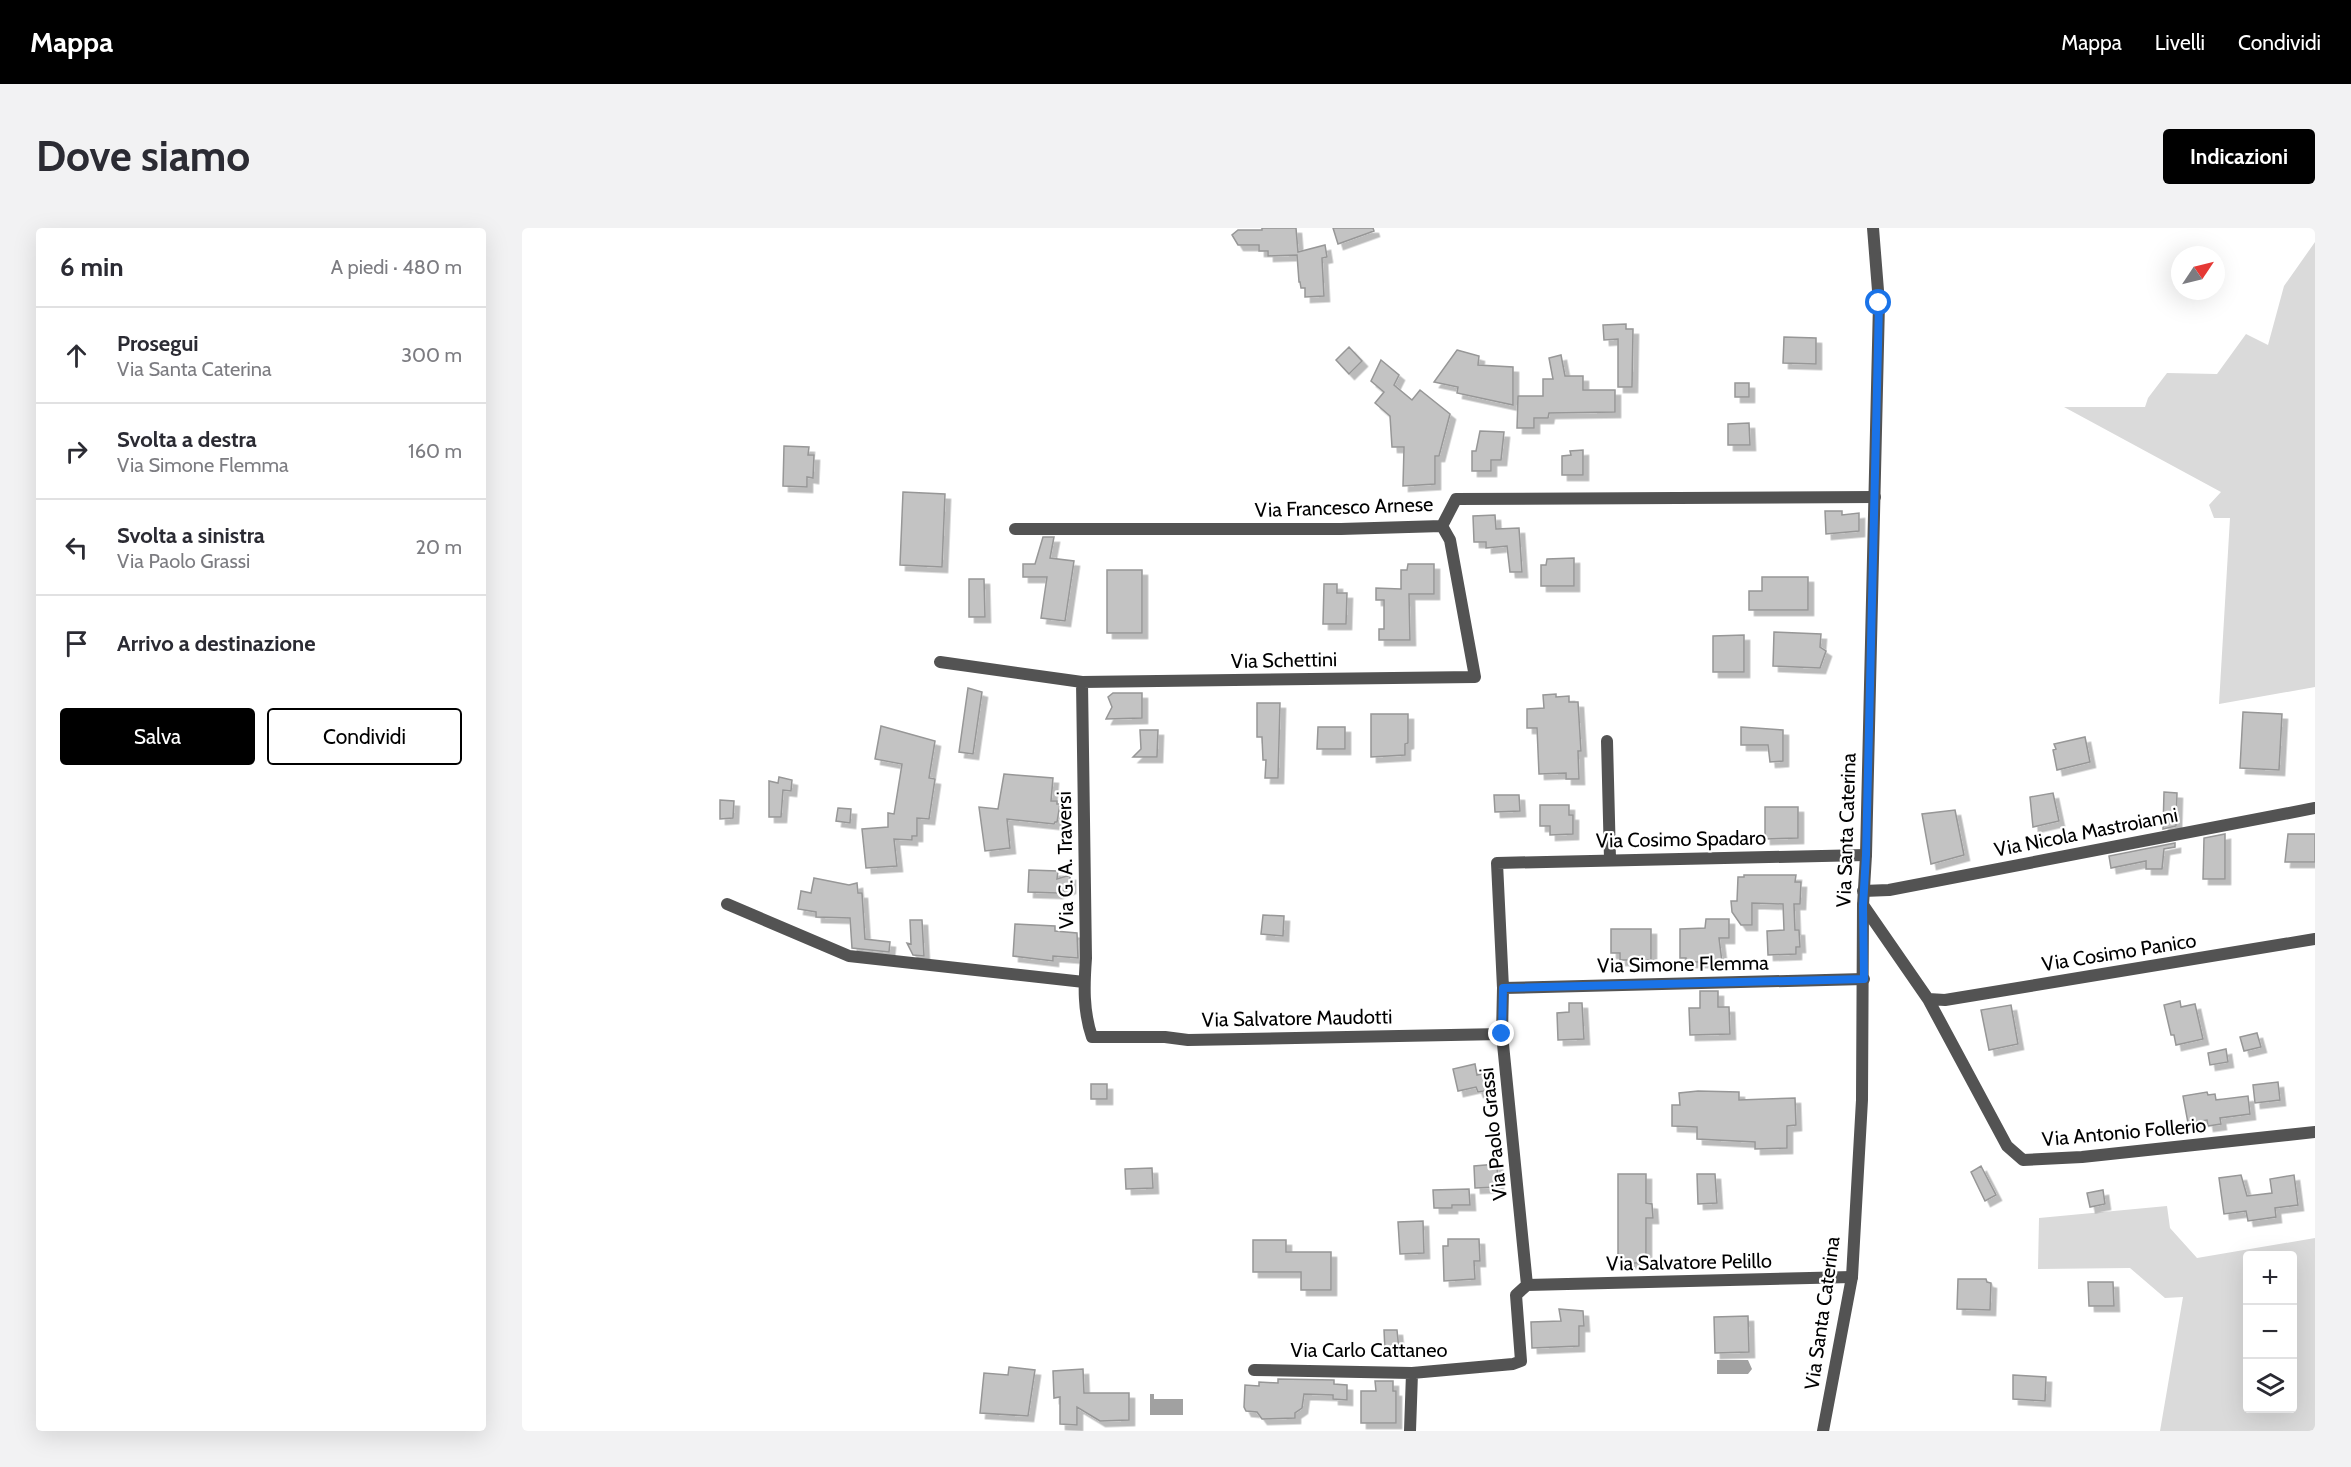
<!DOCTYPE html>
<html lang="it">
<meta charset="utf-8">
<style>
:root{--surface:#fff;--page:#f2f2f3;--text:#2b2b33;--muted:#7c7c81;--line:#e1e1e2;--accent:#000}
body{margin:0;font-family:Cabin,sans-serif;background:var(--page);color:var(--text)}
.controls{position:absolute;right:18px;bottom:18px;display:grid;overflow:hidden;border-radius:6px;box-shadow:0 6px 24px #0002}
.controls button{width:54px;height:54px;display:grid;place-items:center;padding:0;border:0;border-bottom:2px solid var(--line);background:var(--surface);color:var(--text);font:30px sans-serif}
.compass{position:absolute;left:1649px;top:18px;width:54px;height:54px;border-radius:50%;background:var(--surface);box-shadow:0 6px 24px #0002;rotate:55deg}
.stop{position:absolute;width:18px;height:18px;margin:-14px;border:4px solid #1a73e8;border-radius:50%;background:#fff}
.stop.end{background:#1a73e8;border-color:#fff;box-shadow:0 2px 6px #0008}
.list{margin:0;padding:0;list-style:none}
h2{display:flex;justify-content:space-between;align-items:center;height:78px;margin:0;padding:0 24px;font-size:26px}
h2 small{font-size:20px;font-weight:400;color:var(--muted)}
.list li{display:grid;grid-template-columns:39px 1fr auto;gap:18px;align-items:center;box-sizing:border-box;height:96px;padding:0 24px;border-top:2px solid var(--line)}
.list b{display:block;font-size:22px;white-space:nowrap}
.list p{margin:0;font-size:20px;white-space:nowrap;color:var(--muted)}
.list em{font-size:20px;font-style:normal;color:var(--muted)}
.actions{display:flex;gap:12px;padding:18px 24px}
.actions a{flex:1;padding:14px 0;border:2px solid var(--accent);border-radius:6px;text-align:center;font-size:21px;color:var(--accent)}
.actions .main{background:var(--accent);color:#fff}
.icon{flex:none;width:33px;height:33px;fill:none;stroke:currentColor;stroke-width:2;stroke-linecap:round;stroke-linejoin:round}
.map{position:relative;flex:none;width:1793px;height:1203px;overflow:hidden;border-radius:6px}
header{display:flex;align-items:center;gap:36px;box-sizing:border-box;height:84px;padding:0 30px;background:var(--accent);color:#fff}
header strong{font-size:28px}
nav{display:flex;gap:33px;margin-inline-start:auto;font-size:21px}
.intro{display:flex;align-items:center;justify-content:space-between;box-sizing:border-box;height:144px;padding:0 36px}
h1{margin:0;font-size:42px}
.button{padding:15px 27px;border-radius:6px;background:var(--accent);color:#fff;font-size:21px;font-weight:700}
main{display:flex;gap:36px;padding:0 36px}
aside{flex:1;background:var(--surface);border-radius:6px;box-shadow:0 6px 24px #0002}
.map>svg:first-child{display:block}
</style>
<header>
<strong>Mappa</strong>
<nav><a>Mappa</a><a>Livelli</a><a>Condividi</a></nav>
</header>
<div class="intro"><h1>Dove siamo</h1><a class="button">Indicazioni</a></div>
<main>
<aside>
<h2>6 min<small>A piedi · 480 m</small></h2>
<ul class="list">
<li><svg class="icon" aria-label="ahead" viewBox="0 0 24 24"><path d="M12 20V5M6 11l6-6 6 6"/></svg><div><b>Prosegui</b><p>Via Santa Caterina</p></div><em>300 m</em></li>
<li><svg class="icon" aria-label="right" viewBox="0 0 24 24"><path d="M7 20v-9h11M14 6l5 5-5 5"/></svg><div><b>Svolta a destra</b><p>Via Simone Flemma</p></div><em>160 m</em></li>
<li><svg class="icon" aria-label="left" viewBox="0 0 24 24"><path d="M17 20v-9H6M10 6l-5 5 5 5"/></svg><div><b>Svolta a sinistra</b><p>Via Paolo Grassi</p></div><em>20 m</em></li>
<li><svg class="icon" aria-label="arrive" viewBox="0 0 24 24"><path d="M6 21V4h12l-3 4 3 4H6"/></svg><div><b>Arrivo a destinazione</b></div></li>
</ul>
<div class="actions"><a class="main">Salva</a><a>Condividi</a></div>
</aside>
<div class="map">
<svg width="1793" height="1203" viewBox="0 0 1793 1203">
<defs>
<filter id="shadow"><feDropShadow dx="5.5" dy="5.5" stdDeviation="0" flood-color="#0004"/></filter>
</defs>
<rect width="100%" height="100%" fill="#fff"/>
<path fill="#dadada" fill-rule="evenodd" d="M1793,14v445l-96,17 11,-186h-16l-5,-13 12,-13 -157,-85h81l3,-9 19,-25 50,1 29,-40 22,11 16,-59z
M1645,978l3,22 27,30 118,-20v193h-155l23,-134 -18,1 -35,-30 -92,1 1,-51zM1726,1028h44v152h-44z"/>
<path fill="#a1a1a1" d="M1195,1132h31l4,9 -4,5h-31z
M628,1166h4v5h29v16h-33z"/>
<path fill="#c3c3c3" stroke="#979797" stroke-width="1.5" filter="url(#shadow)" d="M740,0h34l2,24 27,-7 2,12 -5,1 2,38 -19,1v-9h-4l-1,-6h-1l-2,-27 -29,1v-5h-9v-6h-21l-6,-10 6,-5h24z
M811,0h40l1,3 -36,13z
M1104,96v5h7l-1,58h-14v-48l-14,1 -1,-15z
M1262,109l32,1v26l-33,-1z
M827,119l13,14 -13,13 -13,-14z
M935,122l22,6 -1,9 35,2v38l-56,-12 1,-6 -24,-5z
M1039,127l4,21h18v14h32v22l-66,1 -1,5h-14v10h-17l1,-32h25v-17h10l-4,-21z
M859,132l18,15 -5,10 18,15 8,-10 30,24 -11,42h-4v28l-32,2 1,-39h-12l-2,-31 -15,-13 9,-11 -13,-11z
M1213,155h14v14h-14z
M1227,195l1,22h-22v-21z
M958,203l24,1 -3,28h-10v11h-19v-20h4z
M262,218l25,1 -1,8h6l-1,23 -6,-1v10l-24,-1z
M1061,222v25h-21v-19l9,-1 -1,-4z
M381,264l42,2 -3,73 -42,-2z
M1303,283h17v4l17,-2v18l-33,3z
M973,287l1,14 23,-1 3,44h-12l-3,-26 -21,2v-6h-12l-1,-26z
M521,309h11l-4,21 24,3 -9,60 -24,-3 6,-41h-24v-13h12z
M1052,330v28h-33v-21h5l1,-6z
M886,336h26v30h-25l1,46h-31v-11h5v-29h-8v-12l25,1v-19h6z
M585,342h35v63h-35z
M1240,349h46v33h-59v-19h13z
M447,351h15l1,38h-16z
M802,356h13v9h10l-1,31h-23z
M1252,404l47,2 -1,13 6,4 -6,17 -47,-2z
M1222,407v37h-31v-36z
M446,460l14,4 -9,62 -14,-2z
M591,465h29v25l-36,1 6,-12 -4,-10z
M1034,466v3l13,-1v6h9l3,49h-3l1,28h-13v-6l-27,1 -2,-46h-10v-19l17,-1 -1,-13z
M735,475h23l-2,75h-13l1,-18h-3l-1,-23h-5z
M1721,484l39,2 -3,56 -39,-2z
M849,486h37v29l-3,1v11l-34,2z
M359,498l54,15 -6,37 6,1 -6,40 -12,-1v18h-5v4l-18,-1 3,27 -31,2 -4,-39 26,-2v-14l6,1 8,-50 -27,-5z
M796,499h27v22h-28z
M1219,499l42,3v31l-13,1 -2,-17h-27z
M618,502h18l-1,27h-24l8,-8z
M1563,509l5,25 -33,8 -4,-20 3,-1 -2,-5z
M482,546l49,4 -2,23h6v3h3l-3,18h-2l-1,2 -47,-5 3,29 -25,3 -6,-44 19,2z
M257,549l13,3 -1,11 -8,-1 -2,27h-12v-36l9,2z
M1642,564l13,1 -1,33 -13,3z
M1531,565l6,28 -26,6 -3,-30z
M972,567h25l1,16 -25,1z
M198,572l14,1 -1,17 -13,1z
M1018,577h29v10h4v19l-23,1v-9h-10z
M1243,579h33v31l-33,1z
M316,580l13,1 -1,14 -14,-2z
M1433,582l9,45 -33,9 -9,-50z
M1703,606v45h-22l1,-41z
M1766,606h27v28h-30z
M1653,615v4l-11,2 -2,20h-16v-8l-35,7 -2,-12z
M507,642l29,1 -1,8 13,-4v13l-13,5 -29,-1z
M1222,647h52l-1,7h6l-1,22h-6l1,26h4l1,17h-4v7l-28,1 -1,-24 17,-1 -1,-26 -31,-1v22h-11l-9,-13 -1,-11h6l1,-24h6z
M292,650l35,7 8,-2 1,10h4l3,46 25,3 -1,10 -37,-4 -2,-30 -34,-1v-5l-18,-3 3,-18 10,2z
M741,687l21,1 -1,20 -22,-2z
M1184,691h23v19h-10l3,24h-36v-4h-6v-29l25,-1z
M388,692h12l2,36 -11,-1 -6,-12 4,1z
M493,696l40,2v5l22,2 1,25 -25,-2v5l-40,-5z
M1089,701h40v31h-31v-7h-9z
M1178,763h18v16h11l1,27 -40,1 -1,-27h11z
M1658,773l1,6 14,-3 8,35 -27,6 -2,-10h-3l-7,-30z
M1047,775h13l2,36 -26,1 -1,-27 12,-1z
M1489,777l7,39 -29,6 -8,-40z
M1735,805l4,14 -17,4 -4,-14z
M1704,821l2,13 -18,3 -2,-12z
M953,836l2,11 10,-2 3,17 -12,2 -2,-5 -18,4 -5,-22z
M1756,854l2,18 -25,3 -2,-18z
M569,856h16v15h-16z
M1176,863l41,1v8l56,-2 1,27 -9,1v22l-32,1v-7l-58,-3v-12l-25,-1v-21h8l-1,-12z
M1685,864l1,3 7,-1 1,6 32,-4 2,18 -30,4 1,6 -13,2 -1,-6 -19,3 -5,-27z
M975,936l1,23 -23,1 -1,-22z
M1459,938l15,29 -11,6 -14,-29z
M630,940l1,20 -27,1 -1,-20z
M1096,946h28v29l6,1 1,14h-7v45h-28z
M1175,946h18l2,29 -19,1z
M1719,947l6,21 25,-3 -2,-14 24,-4 4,30 -23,3 1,9 -28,4 -2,-10 -22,3 -5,-36z
M947,961l1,16h-18v3h-18l-1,-18z
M1581,962l2,14 -15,3 -3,-14z
M901,993l1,32 -24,1 -2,-32z
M926,1011h31l1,22h-6l1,18 -31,2 -1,-35h5z
M731,1012h33v12h45v38h-30v-18h-48z
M1436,1051h28l1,3 4,1 -1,27 -33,-1z
M1566,1054h25l1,24h-25z
M1037,1081l24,2 1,15h-5v20l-47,2 -1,-26 30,-1z
M1226,1088l1,36 -34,1 -1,-36z
M862,1102h13l2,20 -14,1z
M487,1139l26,3 -7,46 -48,-3 4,-40 24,2z
M561,1141l1,24h45v27l-29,1 -23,-14v18l-17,-1v-27l-6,1 -1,-27z
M1491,1147l33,2 -1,24 -32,-2z
M756,1151l56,1v4l13,1v15l-14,-1v-4l-29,-1 -2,14 -7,5v5l-33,1 -5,-7 -11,-1 -2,-4 1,-22 14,1v-4l19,1z
M853,1153h18v10h3v32h-35v-32h15z"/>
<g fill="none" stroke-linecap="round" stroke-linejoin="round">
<path stroke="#535353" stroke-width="12" d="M493,301h326l101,-3 14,-27 419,-2
M418,434l142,20 393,-5 -25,-137 -8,-14
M560,454l4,276c-2,27 -3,53 6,79h73l23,3 314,-6
M1085,513l3,118
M1341,663l26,-1 426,-82
M205,676l122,52 235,26
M1341,677l65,94 79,147 16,14 59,-3 233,-25
M981,760l361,-9
M1406,771l17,1 370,-61
M1005,1057l325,-8
M732,1142l158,3 101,-9 8,-3 -5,-66 11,-10 -25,-251 1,-46 -6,-125 369,-8
M888,1203l2,-58"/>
<path stroke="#535353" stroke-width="12" d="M1301,1203l29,-154 10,-177 1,-195 3,-50 13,-552 -6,-75"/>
</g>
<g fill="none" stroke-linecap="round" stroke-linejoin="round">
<path stroke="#1a73e8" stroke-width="8" d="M980,806l1,-46 361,-9 -1,-73 3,-51 13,-552"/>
</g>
<g text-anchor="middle" stroke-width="4.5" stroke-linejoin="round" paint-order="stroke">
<g font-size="20" fill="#000" stroke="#fff">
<text transform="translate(822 279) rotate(-2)" y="7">Via Francesco Arnese</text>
<text transform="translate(762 432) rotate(-1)" y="7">Via Schettini</text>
<text transform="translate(1324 602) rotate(-88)" y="7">Via Santa Caterina</text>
<text transform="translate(1564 604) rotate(-11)" y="7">Via Nicola Mastroianni</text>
<text transform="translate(1159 611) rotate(-1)" y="7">Via Cosimo Spadaro</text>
<text transform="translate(543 632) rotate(-91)" y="7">Via G. A. Traversi</text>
<text transform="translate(1597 724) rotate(-9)" y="7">Via Cosimo Panico</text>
<text transform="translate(1161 736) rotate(-1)" y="7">Via Simone Flemma</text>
<text transform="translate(775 790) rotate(-1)" y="7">Via Salvatore Maudotti</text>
<text transform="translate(1602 904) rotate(-5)" y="7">Via Antonio Follerio</text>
<text transform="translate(971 906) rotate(-96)" y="7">Via Paolo Grassi</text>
<text transform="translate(1167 1034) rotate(-1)" y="7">Via Salvatore Pelillo</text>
<text transform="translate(1300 1085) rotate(-82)" y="7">Via Santa Caterina</text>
<text x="847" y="1129">Via Carlo Cattaneo</text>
</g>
</g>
</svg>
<div class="controls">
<button>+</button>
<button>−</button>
<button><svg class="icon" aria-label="layers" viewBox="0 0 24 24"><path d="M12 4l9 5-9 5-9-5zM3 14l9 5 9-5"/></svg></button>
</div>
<svg class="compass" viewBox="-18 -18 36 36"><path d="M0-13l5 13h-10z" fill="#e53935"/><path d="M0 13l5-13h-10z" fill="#7c7c81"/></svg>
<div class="stop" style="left:1357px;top:75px"></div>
<div class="stop end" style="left:980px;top:806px"></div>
</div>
</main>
